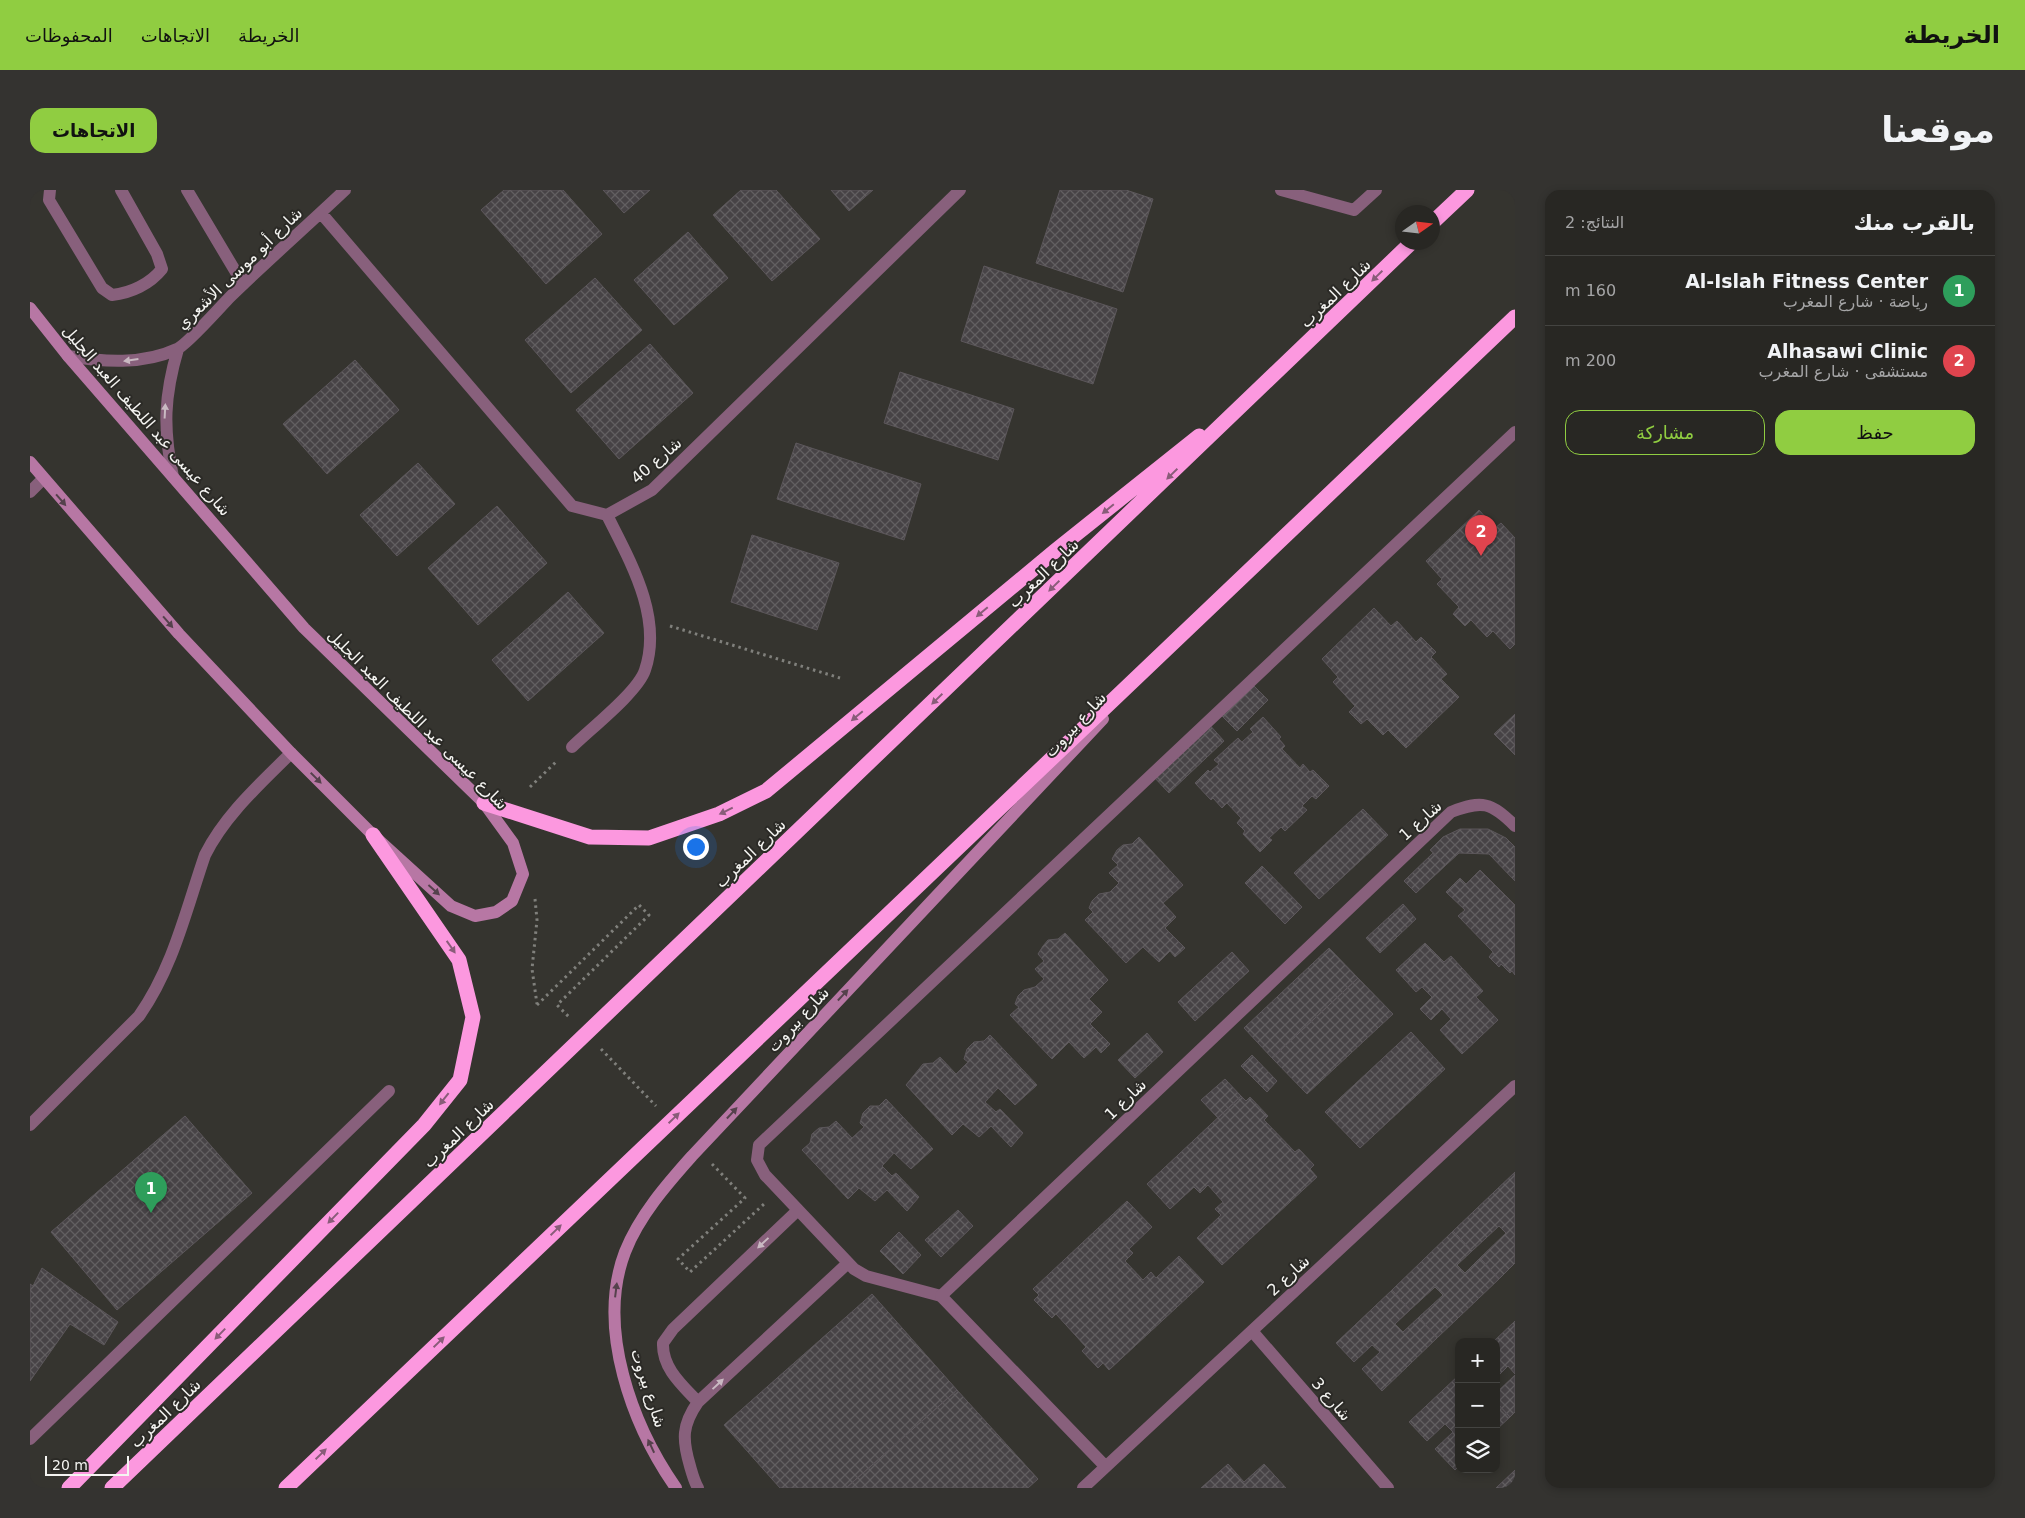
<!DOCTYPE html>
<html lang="ar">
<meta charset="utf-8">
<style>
:root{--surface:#282723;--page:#343330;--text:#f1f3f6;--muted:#a5a5a6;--line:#444441;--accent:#90cd41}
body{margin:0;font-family:"DejaVu Sans",Vazirmatn,sans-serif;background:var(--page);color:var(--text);direction:rtl}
.controls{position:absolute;right:15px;bottom:15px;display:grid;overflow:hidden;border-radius:10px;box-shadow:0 2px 8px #0003}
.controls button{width:45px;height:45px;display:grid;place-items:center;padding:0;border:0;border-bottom:1px solid var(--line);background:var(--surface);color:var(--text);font:25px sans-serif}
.compass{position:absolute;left:1365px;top:15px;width:45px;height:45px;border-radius:50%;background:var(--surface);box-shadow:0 2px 8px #0003;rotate:76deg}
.scale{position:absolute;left:15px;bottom:12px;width:84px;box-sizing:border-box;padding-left:5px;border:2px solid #f4f4f1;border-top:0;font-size:14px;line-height:18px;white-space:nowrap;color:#f4f4f1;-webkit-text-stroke:4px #2b2a26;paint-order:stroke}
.you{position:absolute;left:665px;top:656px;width:18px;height:18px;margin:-12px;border:4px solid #fff;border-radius:50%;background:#1a73e8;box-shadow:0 0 0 8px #1a73e833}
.badge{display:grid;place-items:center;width:32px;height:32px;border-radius:50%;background:var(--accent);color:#fff;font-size:16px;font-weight:700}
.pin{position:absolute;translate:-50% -41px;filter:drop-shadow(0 1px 2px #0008)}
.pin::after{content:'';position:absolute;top:26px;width:18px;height:15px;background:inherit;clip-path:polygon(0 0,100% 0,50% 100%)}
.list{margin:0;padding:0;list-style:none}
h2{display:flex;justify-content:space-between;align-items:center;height:65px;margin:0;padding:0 20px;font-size:21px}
h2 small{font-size:16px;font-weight:400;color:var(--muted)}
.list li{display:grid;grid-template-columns:32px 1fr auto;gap:15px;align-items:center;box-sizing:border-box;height:70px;padding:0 20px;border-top:1px solid var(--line)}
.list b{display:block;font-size:19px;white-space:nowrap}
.list p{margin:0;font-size:16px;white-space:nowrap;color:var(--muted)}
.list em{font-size:16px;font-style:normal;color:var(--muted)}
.actions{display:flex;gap:10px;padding:15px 20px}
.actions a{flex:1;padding:11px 0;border:1px solid var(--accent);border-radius:15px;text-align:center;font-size:18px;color:var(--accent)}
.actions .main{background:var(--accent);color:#111}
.icon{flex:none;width:28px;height:28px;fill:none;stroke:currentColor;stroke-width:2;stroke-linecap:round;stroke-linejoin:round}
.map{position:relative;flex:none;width:1485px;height:1298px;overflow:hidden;direction:ltr;border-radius:15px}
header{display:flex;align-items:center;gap:30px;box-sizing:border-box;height:70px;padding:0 25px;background:var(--accent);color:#111}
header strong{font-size:24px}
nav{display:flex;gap:28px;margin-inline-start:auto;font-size:18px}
.intro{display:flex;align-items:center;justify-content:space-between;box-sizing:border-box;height:120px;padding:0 30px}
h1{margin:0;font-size:35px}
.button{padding:12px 22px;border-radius:15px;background:var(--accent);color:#111;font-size:18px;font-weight:700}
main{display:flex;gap:30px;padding:0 30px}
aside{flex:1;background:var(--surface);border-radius:15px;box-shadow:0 2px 8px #0003}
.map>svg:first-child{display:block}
</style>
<header>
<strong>الخريطة</strong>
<nav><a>الخريطة</a><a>الاتجاهات</a><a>المحفوظات</a></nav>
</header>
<div class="intro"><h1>موقعنا</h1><a class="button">الاتجاهات</a></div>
<main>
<aside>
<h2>بالقرب منك<small>النتائج: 2</small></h2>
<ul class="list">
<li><span class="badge" style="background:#2e9e5b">1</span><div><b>Al-Islah Fitness Center</b><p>رياضة · شارع المغرب</p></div><em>160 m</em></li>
<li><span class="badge" style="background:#e0444e">2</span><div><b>Alhasawi Clinic</b><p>مستشفى · شارع المغرب</p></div><em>200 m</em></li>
</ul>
<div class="actions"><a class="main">حفظ</a><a>مشاركة</a></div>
</aside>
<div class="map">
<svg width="1485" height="1298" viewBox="0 0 1485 1298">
<defs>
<pattern id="building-cross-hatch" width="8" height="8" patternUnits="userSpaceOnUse" patternTransform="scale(1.25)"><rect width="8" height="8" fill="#474346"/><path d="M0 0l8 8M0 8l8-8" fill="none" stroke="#625f61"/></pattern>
</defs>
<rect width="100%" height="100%" fill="#35342f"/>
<path fill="url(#building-cross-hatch)" stroke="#5c575b" d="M474,0h59l39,44 -56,50 -65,-74z
M573,0h47l-26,23z
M711,0h35l44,49 -48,42 -59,-66z
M801,0h42l-24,21z
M1030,0h66l27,9 -30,93 -87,-29z
M658,42l40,46 -54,47 -40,-45z
M954,76l133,43 -24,75 -132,-43z
M565,88l47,52 -71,63 -46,-53z
M620,154l43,49 -74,66 -43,-49z
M325,170l44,50 -72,64 -44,-50z
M870,182l114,37 -16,51 -114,-37z
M766,253l125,41 -17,56 -127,-41z
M388,273l37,41 -58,52 -37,-41z
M467,316l50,57 -69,62 -50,-57z
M1449,320l16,18 6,-5 14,15v106l-5,5 -17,-18 -6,6 -16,-17 -6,6 -12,-12 6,-7 -22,-23 5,-5 -16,-18z
M722,345l87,28 -22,67 -86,-28z
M538,402l36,41 -76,68 -36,-41z
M1344,418l17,18 6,-5 19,21 5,-5 15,15 -5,5 16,17 -6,5 18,18 -53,51 -18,-18 -5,5 -16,-16 -6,5 -12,-12 6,-6 -22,-24 5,-5 -16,-18z
M1220,492l18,18 -31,31 -18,-18z
M1485,524v41l-21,-21z
M1233,527l18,20 -2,2 6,7 -3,3 18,19 3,-4 7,8 3,-2 16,16 -13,13 -4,-3 -10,10 5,4 -22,21 -4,-4 -12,11 3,2 -12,12 -17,-18 2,-3 -8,-8 4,-5 -14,-15 -5,5 -9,-10 -2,2 -16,-17 13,-13 2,2 9,-8 -5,-4 24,-22 4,4 11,-10 -3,-3z
M1177,532l17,19 -55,52 -17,-18z
M1333,619l25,26 -69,64 -25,-26z
M1430,639h28l18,9 9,9v34l-26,-27 -30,-1 -13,12 -16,-15 13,-13z
M1109,647l44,48 -20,18 13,14 -11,11 20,20 -10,9 -5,-6 -11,11 -16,-15 -17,16 -41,-43 8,-8 -4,-4 3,-7 7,-7 11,-2 9,-9 -10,-10 9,-8 -6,-6 5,-9 6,-5 9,-1z
M1403,663l13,12 -30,28 -12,-12z
M1232,676l40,41 -17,17 -40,-41z
M1450,680l35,35v70l-3,-4 -2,2 -9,-9 -2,3 -10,-10 4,-5 -35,-36 7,-6 -19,-18 14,-14 6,6z
M1373,714l13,15 -36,34 -14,-15z
M1035,743l43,47 -19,19 13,13 -12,12 20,20 -9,9 -5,-6 -12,11 -15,-16 -17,17 -42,-44 9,-8 -4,-3 3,-8 6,-6 11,-3 9,-8 -9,-10 9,-8 -6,-7 5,-8 5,-6 10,-1z
M1395,753l19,19 7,-6 32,35 -7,6 22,23 -36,34 -22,-24 11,-11 -9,-10 -11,11 -11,-11 12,-12 -10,-10 -6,5 -20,-22z
M1299,758l29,30 -86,80 -28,-30z
M1202,762l17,19 -54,50 -17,-19z
M1328,788l35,36 -86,80 -35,-36z
M1381,842l34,37 -85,79 -35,-36z
M1117,843l16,19 -28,26 -17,-18z
M960,845l47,50 -22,20 -17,-17 -13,14 11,10 4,-3 23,24 -12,14 -20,-21 -12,11 -16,-13 -11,11 -46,-50 17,-21 10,-1 7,-6 16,17 12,-12 -4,-3 3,-10 7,-7 10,-1z
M1222,865l25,26 -10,11 -26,-26z
M1195,889l16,17 -23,22 -17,-18z
M1211,906l5,5 4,-4 18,19 -4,4 31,32 4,-3 15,16 -4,4 7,8 -95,88 -25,-27 24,-23 -6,-6 8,-7 -15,-17 -8,8 -6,-6 -24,22 -23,-25z
M856,909l47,50 -22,20 -17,-16 -12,13 10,10 4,-3 23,24 -12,14 -20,-21 -12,11 -16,-13 -11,11 -46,-49 8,-7 2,-9 7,-6 10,-1 7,-6 16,17 12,-11 -4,-4 3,-10 7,-7h9z
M155,926l67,77 -135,117 -66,-78z
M1485,982v91l-16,16 -19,-21 26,-25 -7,-7 -27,25 -19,-20z
M1097,1011l25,26 -23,22 4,4 -8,8 18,19 8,-8 5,6 23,-22 25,26 -95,88 -6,-7 -5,5 -16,-17 4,-4 -30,-33 -4,4 -18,-18 5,-5 -6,-6z
M928,1020l15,16 -32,31 -16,-17z
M1423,1041l19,20 -15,14 8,8 15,-15 19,21 -62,59 -18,-21 24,-22 -8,-8 -25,23 -18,-20z
M869,1042l22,23 -18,19 -23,-23z
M12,1078l76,54 -14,23 -34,-21 -40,57v-97l3,2z
M1362,1100l18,20 -15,14 8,8 16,-15 18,21 -55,53 -20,-22 18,-17 -8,-7 -18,17 -18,-19z
M842,1104l85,96 -111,98h-66l-56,-63z
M1485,1131v53l-7,-8 -12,12v-36h-3z
M1429,1185v91l-4,4 -20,-21 18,-17 -8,-8 -18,17 -18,-19z
M1485,1185v37l-5,5 -14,-15v-9z
M927,1200l81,89 -10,9h-182z
M1466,1212l14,15 -14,13z
M1198,1274l16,18 20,-18 22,24h-85z
M1485,1280v18h-19z"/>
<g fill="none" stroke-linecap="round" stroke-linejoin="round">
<path stroke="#80807c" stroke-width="3" stroke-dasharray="2.5 4" stroke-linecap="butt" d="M640,436l170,52
M500,597l28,-27
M505,709l2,21 -5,49 5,35
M507,815l102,-100 10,10 -92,90 13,13
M571,859l55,57
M682,974l33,34 -67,61 12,13 74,-68"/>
<path stroke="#88607c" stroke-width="12" d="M20,0l-1,10 53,88 10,7c19,-2 38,-11 50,-26l-5,-15 -36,-64
M157,0l56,94
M1251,0l73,20 22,-20
M542,557c17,-17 66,-55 73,-77 18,-53 -15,-109 -38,-155
M0,935l109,-109c34,-48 47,-106 66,-161 20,-40 55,-71 86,-102
M911,1106l-75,-20 -12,-7 -89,-94 -8,-15 2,-15 756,-713
M668,1212c-16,-17 -36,-34 -35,-59l10,-14 125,-119
M0,1249l359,-348
M668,1298c-4,-7 -6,-15 -8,-22 -8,-27 -8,-41 8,-64l150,-139"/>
<path stroke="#88607c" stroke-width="12" d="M291,23l251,293 35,9 45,-25 308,-300
M38,166c35,6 75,9 109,-7 10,-4 43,-42 54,-53 37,-36 76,-70 114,-106
M143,287c-10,-48 -9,-81 5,-128
M1222,1141l136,157
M1075,1276l-164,-170 510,-484c31,-12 40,-10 64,14
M1053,1298l432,-402"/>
<path stroke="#88607c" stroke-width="12" d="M0,302l13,-13"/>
<path stroke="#b777a4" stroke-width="12" d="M0,118l38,48 236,272 180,175 29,40 10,31 -11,27 -16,11 -21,4 -24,-10 -78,-71 -82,-82 -112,-119 -149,-172
M646,1298c-44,-63 -80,-160 -51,-236 14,-36 42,-68 67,-96l411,-437"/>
<path stroke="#fc98df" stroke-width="15" d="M1402,33l35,-33
M454,613l106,34 59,1 70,-24 47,-23 289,-240 144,-115
M39,1298l355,-363 36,-45 13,-63 -14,-57 -86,-125
M82,1298l1300,-1246
M256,1298l1229,-1171"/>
</g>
<defs><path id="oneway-solid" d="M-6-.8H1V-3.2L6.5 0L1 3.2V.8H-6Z" transform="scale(1.25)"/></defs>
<g fill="#895c79">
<use href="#oneway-solid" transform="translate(1347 86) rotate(136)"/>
<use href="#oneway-solid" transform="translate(1142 284) rotate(136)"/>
<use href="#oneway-solid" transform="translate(1078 319) rotate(141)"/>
<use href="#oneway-solid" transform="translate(1024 396) rotate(136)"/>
<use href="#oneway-solid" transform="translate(952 422) rotate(140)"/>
<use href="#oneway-solid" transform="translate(907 509) rotate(136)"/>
<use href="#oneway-solid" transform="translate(827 526) rotate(140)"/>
<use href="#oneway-solid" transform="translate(696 621) rotate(154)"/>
<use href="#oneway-solid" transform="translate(421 757) rotate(55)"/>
<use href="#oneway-solid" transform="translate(414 909) rotate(128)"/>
<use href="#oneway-solid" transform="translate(644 928) rotate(-44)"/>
<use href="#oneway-solid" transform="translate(303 1028) rotate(134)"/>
<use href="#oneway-solid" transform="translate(526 1040) rotate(-44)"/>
<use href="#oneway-solid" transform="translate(190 1144) rotate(134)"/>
<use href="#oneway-solid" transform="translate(409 1152) rotate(-44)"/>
<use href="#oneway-solid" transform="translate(291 1264) rotate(-44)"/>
</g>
<g fill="#c9b9c2">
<use href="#oneway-solid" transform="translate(101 170) rotate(172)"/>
<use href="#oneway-solid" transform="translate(135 221) rotate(-87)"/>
<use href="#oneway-solid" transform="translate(733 1053) rotate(137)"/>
<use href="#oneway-solid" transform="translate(688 1194) rotate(-43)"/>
</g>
<g fill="#55414c">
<use href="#oneway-solid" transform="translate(31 310) rotate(49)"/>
<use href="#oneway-solid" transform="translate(138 432) rotate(49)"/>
<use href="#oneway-solid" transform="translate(286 588) rotate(45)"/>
<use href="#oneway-solid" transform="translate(404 700) rotate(42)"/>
<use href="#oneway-solid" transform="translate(813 805) rotate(-47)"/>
<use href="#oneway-solid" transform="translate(702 923) rotate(-47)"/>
<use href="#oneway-solid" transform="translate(586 1100) rotate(-83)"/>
<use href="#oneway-solid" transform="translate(621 1256) rotate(-115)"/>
</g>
<g text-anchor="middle" stroke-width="4" stroke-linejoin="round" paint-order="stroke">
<g font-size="16" fill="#f4f4f1" stroke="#2b2a26">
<text transform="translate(209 78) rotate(-44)" y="6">شارع أبو موسى الأشعري</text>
<text transform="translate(1305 103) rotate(-44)" y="6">شارع المغرب</text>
<text transform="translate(117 230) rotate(49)" y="6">شارع عيسى عبد اللطيف العبد الجليل</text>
<text transform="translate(626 270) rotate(-41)" y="6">شارع 40</text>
<text transform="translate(1013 383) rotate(-44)" y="6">شارع المغرب</text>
<text transform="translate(388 529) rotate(45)" y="6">شارع عيسى عبد اللطيف العبد الجليل</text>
<text transform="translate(1045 534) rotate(-47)" y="6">شارع بيروت</text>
<text transform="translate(1390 630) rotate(-42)" y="6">شارع 1</text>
<text transform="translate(720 663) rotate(-44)" y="6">شارع المغرب</text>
<text transform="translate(768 829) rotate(-47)" y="6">شارع بيروت</text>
<text transform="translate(1095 909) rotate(-44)" y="6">شارع 1</text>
<text transform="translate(428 943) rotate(-44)" y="6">شارع المغرب</text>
<text transform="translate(1258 1085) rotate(-43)" y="6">شارع 2</text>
<text transform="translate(619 1198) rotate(72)" y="6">شارع بيروت</text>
<text transform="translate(1302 1209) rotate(49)" y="6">شارع 3</text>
<text transform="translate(135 1223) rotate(-44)" y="6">شارع المغرب</text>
</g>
</g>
</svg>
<div class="controls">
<button>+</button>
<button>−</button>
<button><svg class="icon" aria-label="layers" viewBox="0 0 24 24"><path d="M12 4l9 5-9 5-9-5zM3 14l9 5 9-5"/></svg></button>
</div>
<svg class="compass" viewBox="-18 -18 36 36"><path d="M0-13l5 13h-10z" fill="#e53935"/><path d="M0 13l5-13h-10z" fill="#a5a5a6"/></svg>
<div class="scale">20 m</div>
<div class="you"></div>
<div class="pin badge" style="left:121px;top:1023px;background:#2e9e5b">1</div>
<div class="pin badge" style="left:1451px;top:366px;background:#e0444e">2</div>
</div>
</main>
